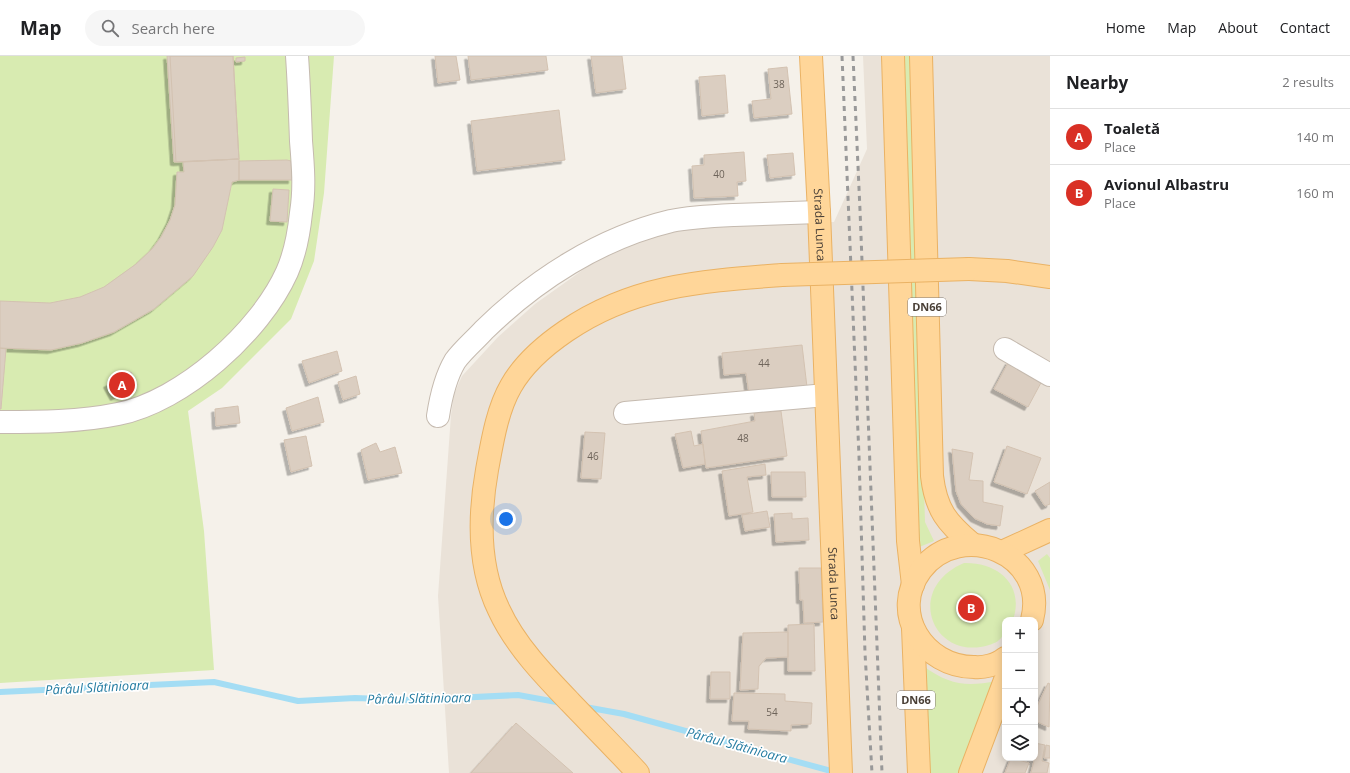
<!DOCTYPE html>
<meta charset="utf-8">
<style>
:root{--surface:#fff;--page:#f6f6f6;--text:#202124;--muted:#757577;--line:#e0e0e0;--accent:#d93025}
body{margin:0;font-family:"Open Sans",sans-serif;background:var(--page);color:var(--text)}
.controls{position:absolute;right:12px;bottom:12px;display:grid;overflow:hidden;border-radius:8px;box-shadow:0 2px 10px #0003}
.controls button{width:36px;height:36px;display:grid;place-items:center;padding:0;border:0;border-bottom:1px solid var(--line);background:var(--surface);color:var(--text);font:20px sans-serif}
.you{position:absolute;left:506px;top:463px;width:14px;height:14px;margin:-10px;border:3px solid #fff;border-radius:50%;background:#1a73e8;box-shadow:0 0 0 6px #1a73e833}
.badge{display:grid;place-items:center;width:26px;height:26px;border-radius:50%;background:var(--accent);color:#fff;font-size:13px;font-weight:700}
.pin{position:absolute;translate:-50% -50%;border:2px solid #fff;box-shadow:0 1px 4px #0006}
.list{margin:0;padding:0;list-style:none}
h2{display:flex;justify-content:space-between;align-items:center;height:52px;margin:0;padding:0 16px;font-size:17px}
h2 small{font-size:13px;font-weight:400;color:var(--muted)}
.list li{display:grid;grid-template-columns:26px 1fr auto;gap:12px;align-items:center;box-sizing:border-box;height:56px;padding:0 16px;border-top:1px solid var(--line)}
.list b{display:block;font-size:15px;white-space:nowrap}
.list p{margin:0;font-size:13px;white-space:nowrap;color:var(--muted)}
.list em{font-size:13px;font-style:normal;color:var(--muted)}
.icon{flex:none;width:22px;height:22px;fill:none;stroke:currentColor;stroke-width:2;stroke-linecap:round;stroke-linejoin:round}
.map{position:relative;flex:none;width:1050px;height:717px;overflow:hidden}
header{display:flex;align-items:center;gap:24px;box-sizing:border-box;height:56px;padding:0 20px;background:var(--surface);border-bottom:1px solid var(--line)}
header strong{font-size:19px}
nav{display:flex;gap:22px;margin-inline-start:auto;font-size:14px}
.search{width:280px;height:36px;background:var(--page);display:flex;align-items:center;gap:10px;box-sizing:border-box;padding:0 14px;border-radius:22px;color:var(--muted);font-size:15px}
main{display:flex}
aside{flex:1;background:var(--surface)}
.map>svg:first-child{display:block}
</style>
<header>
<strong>Map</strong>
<div class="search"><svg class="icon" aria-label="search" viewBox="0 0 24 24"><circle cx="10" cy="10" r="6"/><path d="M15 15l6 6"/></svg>Search here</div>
<nav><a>Home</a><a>Map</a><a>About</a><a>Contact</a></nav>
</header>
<main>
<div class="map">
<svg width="1050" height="717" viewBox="0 0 1050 717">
<defs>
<filter id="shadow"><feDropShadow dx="-3.5" dy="3.5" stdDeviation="0" flood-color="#0004"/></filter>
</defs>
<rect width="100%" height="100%" fill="#f5f1ea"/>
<path fill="#eae2d8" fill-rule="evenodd" d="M863,0h187v717h-601l-11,-177 13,-181 3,-21 8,-18 36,-39 37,-33 70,-50 68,-26 91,-6h70l33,-73zM1005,564h30v138h-30z"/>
<path fill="#d8ebb1" d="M0,0h334l-10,137 -10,68 -23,58 -69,69 -34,23 16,120 10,139 -214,13z
M904,0h7l14,466 9,19 -17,7z
M1047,498l3,4v32l-12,-29z
M964,507c33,-1 61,21 49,57h-8c0,14 -2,21 -16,25 -56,17 -86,-56 -25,-82z
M923,610c27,19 42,21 74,15l-36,92h-34z"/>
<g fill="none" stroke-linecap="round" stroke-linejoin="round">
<path stroke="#a4ddf4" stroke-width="6" d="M0,636l214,-10 84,19 57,-3 56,2 107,-5 44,8
M585,651l39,7 207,57"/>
</g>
<path fill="#dbcec1" stroke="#d3c2b1" filter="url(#shadow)" d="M167,0h66l6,103 -65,3z
M170,0h63l6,103 -63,3z
M435,0h21l4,24 -22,3z
M468,0h78l2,14 -77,10z
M591,0h31l4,33 -30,4z
M245,1v4l-9,1v-4z
M787,11l5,47 -38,4 -2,-17 19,-2 -3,-30z
M725,19l3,38 -26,3 -3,-39z
M559,54l6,50 -88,11 -6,-50z
M744,96l2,29 -9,1 1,14 -44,2 -2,-32 12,-1v-10z
M793,97l2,22 -25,3 -3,-23z
M239,103v21l-7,2 -10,48 -9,17 -20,29 -39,33 -40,23 -32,11 -31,7 -51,-2v-47l50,2 30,-6 24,-10 32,-23 16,-15 9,-12 9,-17 5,-15 2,-33h7l-1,-10z
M287,104l4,1 1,19h-53v-19z
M273,133l16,1 -2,32 -17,-1z
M802,289l5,42 -58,6 -3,-20 -22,2 -2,-22z
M0,292l6,1 -5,60h-1z
M337,295l5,20 -33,12 -7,-22z
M1009,305l34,18 -15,28 -34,-18z
M131,316l6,13 -23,12 -7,-13z
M356,320l4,18 -17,6 -5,-18z
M318,341l6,25 -32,9 -6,-23z
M238,350l2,17 -24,3 -1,-17z
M781,355l6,45 -81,12 -5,-37 54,-10 -1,-8z
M691,375l3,15 9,-2 2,20 -22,4 -8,-34z
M585,376l20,1 -4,46 -20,-1z
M306,380l6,30 -21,6 -7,-32z
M376,387l4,9 15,-5 7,26 -34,7 -7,-30z
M1007,390l34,12 -14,36 -33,-12z
M952,393l21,4 -4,27 14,1v21l20,4 -3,20 -13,-2 -13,-6 -13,-14 -5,-13z
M765,408l1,11 -19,2 6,35 -24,4 -7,-45z
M771,416h34l1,25h-34z
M1050,426v22l-5,2 -10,-15z
M767,455l3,16 -25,4 -3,-16z
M792,457v6l16,-1 1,22 -33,2 -2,-28z
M799,512h22l2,54 -19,1 -1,-23h-3z
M814,568l1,47h-27v-46z
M788,576v25l-22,1 -7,8 -1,23 -18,1 3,-57z
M711,616h19v27h-20z
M1048,627l2,1 -1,43 -14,-6v-10z
M734,637l51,1v7l27,2 -1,21 -20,1v6l-43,-2 1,-8h-17z
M516,667l57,50h-102z
M1035,687l10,2 -3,16 7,2 -2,10h-16l3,-12 -8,-3h9z
M1046,689l4,1v12h-6z
M1011,702l18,5 -4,10h-20z"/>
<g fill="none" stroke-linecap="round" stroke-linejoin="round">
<defs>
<path id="minor" d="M1005,293l45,26
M625,357l201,-18
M438,360c3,-20 7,-38 17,-55 8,-11 20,-21 29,-31 51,-50 116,-92 187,-109 20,-4 42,-5 63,-6 29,-1 57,-2 85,-3
M0,366c39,0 79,0 118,-8 65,-13 142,-82 169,-142 8,-18 12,-40 14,-59 4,-24 2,-48 0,-72 -1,-29 -2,-57 -4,-85"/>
<g id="major">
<path id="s1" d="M811,0l8,156 22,561"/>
<path d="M893,0l15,485 5,44"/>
<path d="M921,0l11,420c4,34 15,47 40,68"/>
<path d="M969,213l38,2 43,6"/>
<path d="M1002,496l48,-22"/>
<path d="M913,572l6,145"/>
<path d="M1005,602c-8,7 -22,10 -31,9 -50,0 -85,-54 -53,-97 40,-52 128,-16 111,50"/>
<path d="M638,717c-22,-24 -45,-47 -68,-71 -26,-27 -55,-57 -71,-92 -21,-43 -20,-95 -12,-140 5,-27 10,-60 24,-84 13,-23 33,-40 55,-55 67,-46 137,-50 216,-56"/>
<path d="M970,717l35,-93"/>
</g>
</defs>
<use href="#minor" stroke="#c5baaf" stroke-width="24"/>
<use href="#major" stroke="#eab264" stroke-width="24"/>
<use href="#minor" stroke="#fff" stroke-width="22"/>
<use href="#major" stroke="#ffd699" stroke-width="22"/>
<path stroke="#999" stroke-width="3" stroke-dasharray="5 5" stroke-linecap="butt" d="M842,0l17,400 6,197 7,120
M853,0l7,154 22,563"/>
<defs>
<path id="major-bridge" d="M782,219l187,-6"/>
</defs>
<use href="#major-bridge" stroke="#eab264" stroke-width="24" stroke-linecap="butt"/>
<use href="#major-bridge" stroke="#ffd699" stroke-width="22"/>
</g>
<g text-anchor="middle" stroke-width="3.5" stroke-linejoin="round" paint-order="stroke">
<g font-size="10" fill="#6e645a">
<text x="779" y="32">38</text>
<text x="719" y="122">40</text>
<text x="764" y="311">44</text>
<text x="743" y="386">48</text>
<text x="593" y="404">46</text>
<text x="772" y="660">54</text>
</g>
<g fill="#fff" stroke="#807973" stroke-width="1">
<rect x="908" y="242" width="38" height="18" rx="3"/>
<rect x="897" y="635" width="38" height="18" rx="3"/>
</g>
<g font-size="11" font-weight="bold" fill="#4a4037">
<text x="927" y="255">DN66</text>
<text x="916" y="648">DN66</text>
</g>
<g font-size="12" fill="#4a4037" stroke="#fff">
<text dy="4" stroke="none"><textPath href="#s1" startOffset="169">Strada Lunca</textPath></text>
<text dy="4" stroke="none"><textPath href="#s1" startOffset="528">Strada Lunca</textPath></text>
</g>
<g font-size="13" font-style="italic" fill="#267da2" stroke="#fff">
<text transform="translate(97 631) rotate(-3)" y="5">Pârâul Slătinioara</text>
<text transform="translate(419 642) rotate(-1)" y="5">Pârâul Slătinioara</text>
<text transform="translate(737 689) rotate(15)" y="5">Pârâul Slătinioara</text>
</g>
</g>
</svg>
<div class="controls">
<button>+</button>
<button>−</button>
<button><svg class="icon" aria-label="locate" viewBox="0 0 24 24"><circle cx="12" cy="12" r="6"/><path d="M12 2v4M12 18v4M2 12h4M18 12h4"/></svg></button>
<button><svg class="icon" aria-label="layers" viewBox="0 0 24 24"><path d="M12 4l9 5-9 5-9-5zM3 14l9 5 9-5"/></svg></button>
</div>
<div class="you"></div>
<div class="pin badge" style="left:122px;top:329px">A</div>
<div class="pin badge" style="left:971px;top:552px">B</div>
</div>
<aside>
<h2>Nearby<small>2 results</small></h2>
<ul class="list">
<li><span class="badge">A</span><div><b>Toaletă</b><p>Place</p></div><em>140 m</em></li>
<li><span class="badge">B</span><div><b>Avionul Albastru</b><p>Place</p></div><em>160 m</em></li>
</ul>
</aside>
</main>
